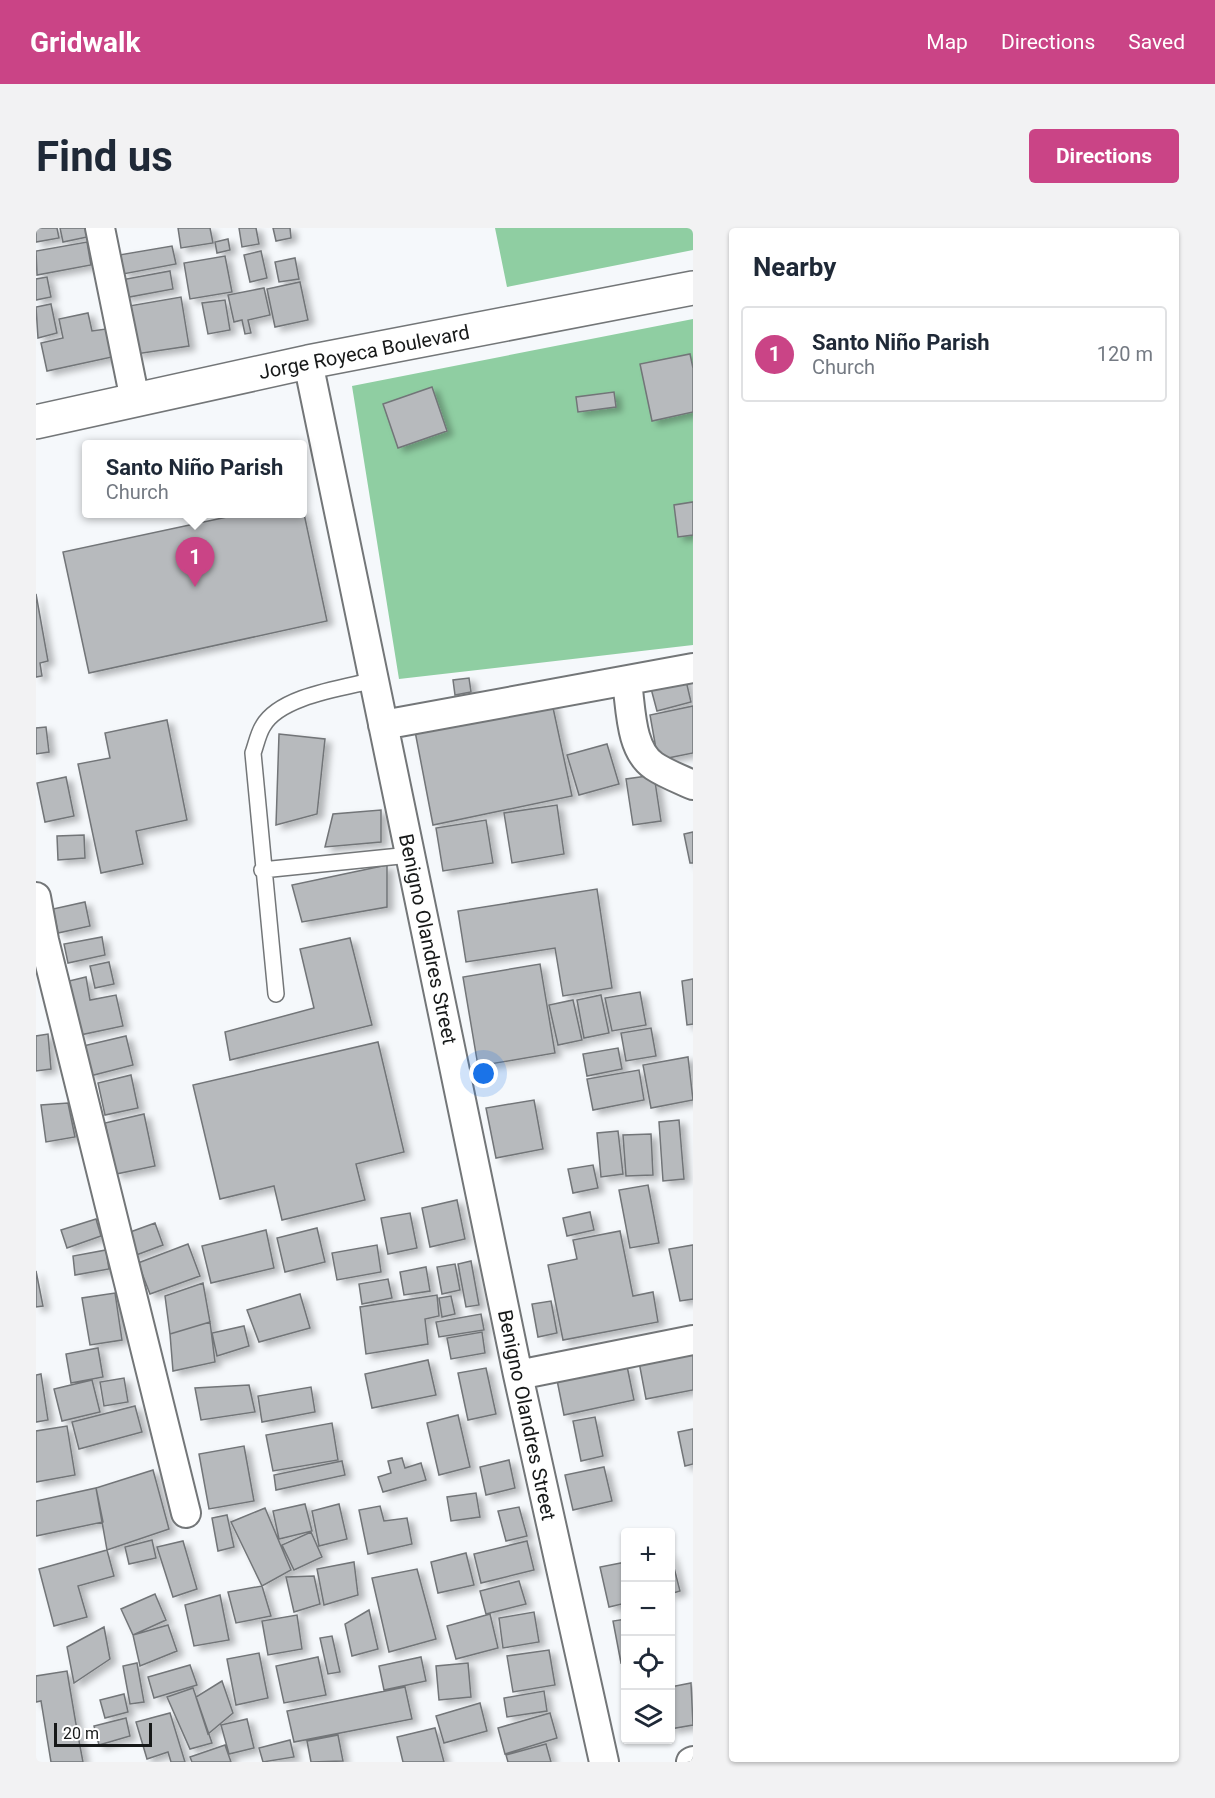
<!DOCTYPE html>
<meta charset="utf-8">
<style>
:root{--surface:#fff;--page:#f2f2f3;--text:#1f2937;--muted:#747a83;--line:#e0e1e3;--accent:#ca4486}
body{margin:0;font-family:Roboto,sans-serif;background:var(--page);color:var(--text)}
.controls{position:absolute;right:18px;bottom:18px;display:grid;overflow:hidden;border-radius:6px;box-shadow:0 2px 4px #0004}
.controls button{width:54px;height:54px;display:grid;place-items:center;padding:0;border:0;border-bottom:2px solid var(--line);background:var(--surface);color:var(--text);font:30px sans-serif}
.scale{position:absolute;left:18px;bottom:15px;width:98px;box-sizing:border-box;padding-left:6px;border:3px solid #171919;border-top:0;font-size:16px;line-height:21px;white-space:nowrap;color:#171919;-webkit-text-stroke:4px #fff;paint-order:stroke}
.you{position:absolute;left:448px;top:846px;width:21px;height:21px;margin:-15px;border:4px solid #fff;border-radius:50%;background:#1a73e8;box-shadow:0 0 0 9px #1a73e833}
.badge{display:grid;place-items:center;width:39px;height:39px;border-radius:50%;background:var(--accent);color:#fff;font-size:20px;font-weight:700}
.pin{position:absolute;translate:-50% -50px;filter:drop-shadow(0 2px 3px #0008)}
.pin::after{content:'';position:absolute;top:32px;width:21px;height:18px;background:inherit;clip-path:polygon(0 0,100% 0,50% 100%)}
.popup{position:absolute;left:46px;top:212px;width:225px;height:78px;box-sizing:border-box;display:grid;place-content:center;border-radius:6px;background:var(--surface);filter:drop-shadow(0 2px 4px #0005);font-size:20px;white-space:nowrap;color:var(--muted)}
.popup b{font-size:22px;color:var(--text)}
.popup::after{content:'';position:absolute;left:50%;top:100%;margin-left:-12px;border:12px solid transparent;border-top-color:var(--surface)}
.list{margin:0;padding:0;list-style:none}
h2{display:flex;justify-content:space-between;align-items:center;height:78px;margin:0;padding:0 24px;font-size:26px}
h2 small{font-size:20px;font-weight:400;color:var(--muted)}
.list li{display:grid;grid-template-columns:39px 1fr auto;gap:18px;align-items:center;box-sizing:border-box;height:96px;margin:0 12px 12px;padding:0 12px;border:2px solid var(--line);border-radius:6px}
.list b{display:block;font-size:22px;white-space:nowrap}
.list p{margin:0;font-size:20px;white-space:nowrap;color:var(--muted)}
.list em{font-size:20px;font-style:normal;color:var(--muted)}
.icon{flex:none;width:33px;height:33px;fill:none;stroke:currentColor;stroke-width:2;stroke-linecap:round;stroke-linejoin:round}
.map{position:relative;flex:none;width:657px;height:1534px;overflow:hidden;border-radius:6px}
header{display:flex;align-items:center;gap:36px;box-sizing:border-box;height:84px;padding:0 30px;background:var(--accent);color:#fff}
header strong{font-size:28px}
nav{display:flex;gap:33px;margin-inline-start:auto;font-size:21px}
.intro{display:flex;align-items:center;justify-content:space-between;box-sizing:border-box;height:144px;padding:0 36px}
h1{margin:0;font-size:42px}
.button{padding:15px 27px;border-radius:6px;background:var(--accent);color:#fff;font-size:21px;font-weight:700}
main{display:flex;gap:36px;padding:0 36px}
aside{flex:1;background:var(--surface);border-radius:6px;box-shadow:0 2px 4px #0004}
.map>svg:first-child{display:block}
</style>
<header>
<strong>Gridwalk</strong>
<nav><a>Map</a><a>Directions</a><a>Saved</a></nav>
</header>
<div class="intro"><h1>Find us</h1><a class="button">Directions</a></div>
<main>
<div class="map">
<svg width="657" height="1534" viewBox="0 0 657 1534">
<defs>
<filter id="shadow"><feDropShadow dx="6" dy="4" stdDeviation="3" flood-color="#0004"/></filter>
</defs>
<rect width="100%" height="100%" fill="#f5f8fb"/>
<path fill="#8fcea2" d="M459,0h198v22l-186,37z
M657,91v326l-294,34 -47,-293z"/>
<path fill="#b7babd" stroke="#727578" stroke-width="1.5" filter="url(#shadow)" d="M0,0h21l2,10 -23,4z
M24,0h31l1,8 -29,6z
M142,0h32l3,15 -32,5z
M203,0h17l3,16 -17,3z
M237,0h17l1,10 -15,3z
M192,11l2,11 -13,3 -2,-11z
M51,14l4,23 -54,10 -1,-24z
M136,18l4,18 -53,10 -4,-19z
M225,23l6,27 -17,4 -6,-27z
M189,28l7,36 -42,7 -6,-36z
M259,30l4,21 -20,3 -4,-20z
M134,43l3,18 -49,9 -3,-18z
M11,49l4,20 -15,3v-21z
M264,54l8,38 -33,7 -8,-38z
M228,60l6,27 -22,5 3,13 -6,1 -3,-14 -8,2 -6,-27z
M145,69l8,49 -53,8 -7,-48z
M189,72l5,30 -22,4 -6,-31z
M15,76l6,29 -19,5 -2,-31z
M52,85l4,18 14,-2 6,28 -65,14 -6,-28 22,-5 -4,-19z
M654,126l3,14v44l-41,9 -12,-57z
M396,159l15,44 -49,17 -15,-44z
M578,164l2,15 -38,5 -2,-15z
M657,274v33l-15,2 -4,-32z
M267,281l24,112 -238,52 -26,-121 178,-38h62z
M0,366l12,67 -8,2 2,13 -6,1z
M648,444l7,30 -34,9 -8,-30z
M433,450l2,14 -16,3 -2,-15z
M516,475l20,93 -139,29 -19,-99z
M657,478v47l-35,7 -8,-45z
M131,492l20,100 -51,11 7,33 -42,9 -23,-109 32,-6 -5,-25z
M10,499l3,25 -13,2v-26z
M243,506l46,5 -8,75 -41,11z
M571,516l12,40 -40,11 -12,-40z
M618,547l7,46 -28,4 -7,-46z
M30,549l8,39 -29,6 -8,-39z
M521,577l7,49 -52,9 -8,-50z
M345,582v32l-56,5 8,-33z
M450,592l7,43 -50,8 -7,-43z
M657,604v31h-3l-6,-29z
M48,607l1,23 -27,2 -1,-24z
M351,637v42l-85,15 -10,-37z
M561,661l15,99 -49,8 -8,-48 -89,14 -8,-51z
M49,674l5,24 -32,7 -5,-24z
M66,709l3,18 -37,8 -4,-19z
M314,710l22,87 -142,35 -5,-28 89,-24 -14,-59z
M73,734l5,22 -19,4 -5,-22z
M504,736l15,89 -77,13 -15,-89z
M50,749l4,23 26,-5 7,31 -43,9 -11,-54z
M657,751v45l-6,1 -5,-44z
M604,764l6,33 -34,6 -7,-33z
M565,767l8,38 -25,5 -7,-38z
M537,772l9,40 -24,5 -9,-40z
M615,800l5,28 -30,5 -5,-28z
M12,806l3,35 -15,2v-35z
M90,808l7,29 -43,11 -7,-30z
M342,814l26,110 -48,12 9,36 -83,20 -8,-34 -54,13 -27,-114z
M582,820l4,21 -35,7 -4,-22z
M652,829l5,43 -42,8 -8,-43z
M603,842l5,30 -51,10 -6,-31z
M95,847l7,33 -33,7 -7,-32z
M498,872l9,49 -47,9 -10,-50z
M32,875l7,34 -29,5 -5,-37z
M108,886l11,52 -39,8 -11,-51z
M643,892l5,59 -21,2 -4,-59z
M582,903l5,43 -22,3 -4,-44z
M615,906l2,41 -27,1 -3,-41z
M557,937l5,23 -25,5 -5,-24z
M612,957l11,58 -29,5 -11,-58z
M421,972l8,39 -35,8 -8,-39z
M554,984l4,18 -27,6 -4,-18z
M374,985l7,35 -29,6 -7,-36z
M60,991l5,17 -34,12 -6,-18z
M119,995l8,22 -32,12 -9,-22z
M281,1000l8,34 -40,10 -8,-34z
M230,1002l8,38 -63,15 -9,-37z
M584,1003l13,65 20,-4 5,30 -95,18 -15,-75 29,-6 -4,-19z
M152,1016l12,32 -50,18 -12,-31z
M341,1017l4,27 -44,8 -5,-27z
M657,1017v54l-13,2 -11,-52z
M70,1022l3,19 -34,6 -2,-19z
M435,1033l8,44 -13,2 -8,-43z
M419,1036l5,26 -18,4 -5,-27z
M390,1039l4,24 -26,4 -4,-23z
M0,1043l7,35 -7,1z
M352,1051l4,19 -30,6 -3,-20z
M167,1055l7,39 -40,12 -5,-38z
M79,1065l7,47 -32,5 -8,-47z
M264,1066l10,34 -51,14 -12,-32z
M401,1067l2,21 -14,3 3,25 -62,10 -6,-47z
M415,1068l4,18 -13,3 -3,-19z
M515,1073l6,32 -19,4 -6,-33z
M445,1086l3,16 -45,7 -3,-15z
M174,1094l5,40 -42,9 -3,-37z
M208,1098l5,20 -32,10 -5,-23z
M446,1104l3,21 -34,6 -4,-21z
M62,1120l5,29 -32,6 -5,-29z
M657,1125v37l-47,9 -7,-37z
M392,1132l8,35 -64,13 -7,-34z
M591,1138l7,34 -70,15 -7,-35z
M450,1140l10,46 -28,6 -10,-47z
M5,1146l7,46 -12,2v-47z
M88,1150l4,24 -24,4 -4,-24z
M56,1152l8,32 -38,9 -8,-32z
M213,1157l6,27 -54,8 -6,-32z
M275,1159l4,25 -53,10 -4,-26z
M99,1178l7,26 -63,17 -7,-27z
M422,1187l12,52 -31,8 -12,-52z
M559,1189l8,39 -22,5 -8,-40z
M296,1195l6,37 -65,11 -7,-36z
M31,1198l8,49 -39,7v-51z
M657,1201v35l-8,2 -7,-34z
M208,1218l10,55 -45,8 -10,-55z
M366,1230l3,10 16,-5 5,17 -43,12 -5,-15 13,-4 -3,-12z
M473,1232l6,28 -29,7 -6,-28z
M306,1233l3,14 -69,15 -2,-15z
M568,1239l8,34 -39,9 -8,-35z
M117,1242l16,59 -62,21 -11,-62z
M60,1260l7,34 -67,14v-35z
M440,1265l4,24 -29,4 -4,-24z
M269,1276l7,27 -33,8 -6,-28z
M303,1276l8,35 -28,7 -7,-35z
M344,1278l4,15 23,-3 5,26 -44,10 -9,-44z
M483,1279l8,29 -21,5 -8,-30z
M229,1280l26,62 -29,16 -31,-64z
M191,1287l7,32 -16,4 -6,-33z
M275,1304l11,25 -28,13 -12,-25z
M116,1312l4,18 -27,6 -4,-17z
M147,1313l14,48 -24,8 -16,-50z
M491,1313l7,29 -53,13 -7,-29z
M71,1322l7,26 -36,10 9,31 -33,9 -15,-57z
M634,1324l10,39 -10,3z
M430,1325l8,32 -36,8 -7,-31z
M318,1334l4,33 -34,10 -7,-36z
M590,1334v41l-17,4 -9,-40z
M381,1341l19,70 -47,13 -17,-74z
M278,1348l6,28 -26,8 -8,-35z
M483,1353l7,23 -40,10 -6,-23z
M226,1358l9,30 -35,7 -8,-31z
M119,1366l11,26 -33,15 -12,-26z
M184,1367l9,45 -35,6 -9,-41z
M333,1382l9,39 -26,7 -7,-32z
M498,1384l5,30 -36,6 -4,-30z
M454,1386l8,34 -42,11 -9,-33z
M261,1387l5,34 -34,6 -6,-34z
M590,1391v43l-5,1 -8,-42z
M132,1397l9,26 -37,15 -7,-31z
M68,1399l6,32 -36,24 -7,-36z
M296,1408l8,36 -12,2 -8,-36z
M513,1422l6,35 -42,7 -6,-36z
M223,1425l9,45 -32,7 -9,-46z
M282,1429l8,38 -42,8 -8,-37z
M385,1429l5,24 -42,9 -5,-24z
M101,1435l7,39 -14,2 -7,-38z
M432,1435l3,34 -32,3 -3,-34z
M154,1437l7,20 -43,13 -6,-21z
M31,1443l10,59 6,32h-32l-10,-61 -5,1v-26z
M186,1453l11,32 -25,21 -12,-37z
M655,1455l2,42 -23,4v-42z
M369,1459l7,32 -118,23 -7,-31z
M157,1460l19,55 -22,6 -23,-52z
M508,1463l3,20 -40,6 -3,-19z
M88,1466l4,18 -23,6 -5,-18z
M444,1475l7,28 -43,12 -8,-27z
M134,1485l15,49h-14l-3,-10 -21,7 -11,-37z
M514,1485l7,25 -52,16 -7,-26z
M90,1490l4,18 -31,9 -5,-19z
M211,1491l7,29 -25,6 -8,-29z
M399,1500l9,34h-41l-6,-25z
M302,1507l5,26 -32,1 -4,-21z
M254,1512l4,17 -31,5 -4,-14z
M510,1516l5,18h-43l-2,-7z
M189,1517l6,17h-39l-2,-5z"/>
<g fill="none" stroke-linecap="round" stroke-linejoin="round">
<defs>
<path id="lane" d="M226,642l148,-15
M240,766l-23,-241c3,-8 5,-19 10,-27 17,-30 80,-38 112,-46"/>
<path id="street" d="M64,0l35,172
M272,134l210,1013 86,387
M591,454c4,26 3,68 27,84 12,8 26,13 39,19
M347,497l310,-57
M0,669l8,43 142,573
M482,1147l175,-35
M655,1534l2,-1"/>
<path id="secondary" d="M0,194l272,-60 385,-74"/>
</defs>
<use href="#lane" stroke="#737678" stroke-width="18"/>
<use href="#street" stroke="#737678" stroke-width="32"/>
<use href="#secondary" stroke="#737678" stroke-width="36"/>
<use href="#lane" stroke="#fff" stroke-width="15"/>
<use href="#street" stroke="#fff" stroke-width="28"/>
<use href="#secondary" stroke="#fff" stroke-width="33"/>
</g>
<g text-anchor="middle" stroke-width="4.5" stroke-linejoin="round" paint-order="stroke">
<g font-size="20" fill="#171919" stroke="#fff">
<text transform="translate(328 124) rotate(-11)" y="7">Jorge Royeca Boulevard</text>
<text transform="translate(392 711) rotate(78)" y="7">Benigno Olandres Street</text>
<text transform="translate(491 1187) rotate(78)" y="7">Benigno Olandres Street</text>
</g>
</g>
</svg>
<div class="controls">
<button>+</button>
<button>−</button>
<button><svg class="icon" aria-label="locate" viewBox="0 0 24 24"><circle cx="12" cy="12" r="6"/><path d="M12 2v4M12 18v4M2 12h4M18 12h4"/></svg></button>
<button><svg class="icon" aria-label="layers" viewBox="0 0 24 24"><path d="M12 4l9 5-9 5-9-5zM3 14l9 5 9-5"/></svg></button>
</div>
<div class="scale">20 m</div>
<div class="you"></div>
<div class="pin badge" style="left:159px;top:359px">1</div>
<div class="popup"><b>Santo Niño Parish</b>Church</div>
</div>
<aside>
<h2>Nearby<small></small></h2>
<ul class="list">
<li><span class="badge">1</span><div><b>Santo Niño Parish</b><p>Church</p></div><em>120 m</em></li>
</ul>
</aside>
</main>
